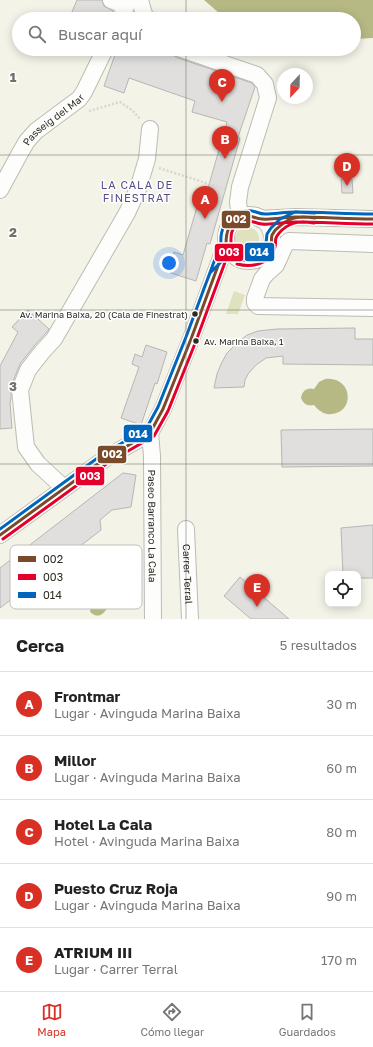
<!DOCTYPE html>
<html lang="es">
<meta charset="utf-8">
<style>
:root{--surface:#fff;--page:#f6f6f6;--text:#222;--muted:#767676;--line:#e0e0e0;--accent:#d93025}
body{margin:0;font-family:"Golos Text",sans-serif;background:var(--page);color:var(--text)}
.controls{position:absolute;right:12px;bottom:12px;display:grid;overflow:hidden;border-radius:8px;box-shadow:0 2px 10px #0003}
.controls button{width:36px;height:36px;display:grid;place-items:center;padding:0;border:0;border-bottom:1px solid var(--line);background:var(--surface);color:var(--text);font:20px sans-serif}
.compass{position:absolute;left:277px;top:68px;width:36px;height:36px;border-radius:50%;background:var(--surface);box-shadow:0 2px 10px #0003;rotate:202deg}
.you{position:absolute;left:169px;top:263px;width:14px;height:14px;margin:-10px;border:3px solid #fff;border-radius:50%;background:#1a73e8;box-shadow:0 0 0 6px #1a73e833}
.badge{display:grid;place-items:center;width:26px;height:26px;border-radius:50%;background:var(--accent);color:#fff;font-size:13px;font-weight:700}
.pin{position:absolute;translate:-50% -33px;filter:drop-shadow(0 1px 2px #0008)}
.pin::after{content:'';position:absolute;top:21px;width:14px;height:12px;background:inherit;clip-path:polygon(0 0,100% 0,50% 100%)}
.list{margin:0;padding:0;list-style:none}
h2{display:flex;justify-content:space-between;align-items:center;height:52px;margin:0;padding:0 16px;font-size:17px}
h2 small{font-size:13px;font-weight:400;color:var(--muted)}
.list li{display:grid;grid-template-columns:26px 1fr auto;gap:12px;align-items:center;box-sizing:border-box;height:64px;padding:0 16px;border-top:1px solid var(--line)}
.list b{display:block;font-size:15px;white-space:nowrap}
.list p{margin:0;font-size:13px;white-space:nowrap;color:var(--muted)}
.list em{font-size:13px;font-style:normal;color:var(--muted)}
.icon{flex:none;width:22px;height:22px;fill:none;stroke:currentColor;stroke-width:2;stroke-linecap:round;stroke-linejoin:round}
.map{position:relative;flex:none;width:373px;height:619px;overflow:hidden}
.search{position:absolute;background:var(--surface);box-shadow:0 2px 10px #0003;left:12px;right:12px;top:12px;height:44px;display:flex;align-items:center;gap:10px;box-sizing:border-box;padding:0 14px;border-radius:22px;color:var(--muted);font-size:15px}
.sheet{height:372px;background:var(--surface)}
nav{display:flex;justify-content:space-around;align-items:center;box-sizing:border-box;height:56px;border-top:1px solid var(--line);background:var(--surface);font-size:11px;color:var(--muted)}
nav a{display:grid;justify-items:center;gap:2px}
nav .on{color:var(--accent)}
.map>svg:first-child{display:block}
</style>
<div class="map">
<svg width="373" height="619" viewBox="0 0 373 619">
<rect width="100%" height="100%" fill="#f3f3e8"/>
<path fill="#e0e1be" d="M235 239a12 12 0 1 1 24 0a12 12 0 1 1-24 0Z
M234,291l11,4 -7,19h-12z"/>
<path fill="#b7b985" d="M204,0h169v38l-19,1v-20h-126l-9,-6z
M325,379c28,-3 30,33 7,35 -8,1 -13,-3 -18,-9 -6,1 -10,0 -13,-7 1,-7 6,-11 13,-9l5,-7z
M94,603h8l5,2 1,2c-5,8 -10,12 -18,5l1,-7z"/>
<path fill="#e0dfde" stroke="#b6b6b4" d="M77,0h25l2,6 9,5 -2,8h-42z
M117,49h45l11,4 1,3 4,2 74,25 3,4 -17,50 2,1 -30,106 -3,-1 -11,38 -28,-9 6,-20 9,3 18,-62 5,2 21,-73 -35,-10 3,-11 -66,-23 -5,15 -20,-7z
M341,179h11l1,14h-11z
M28,310l21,19 -3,4 -12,13 -14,18 -9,22v12l-1,5 2,25 -12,1v-63l18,-34 -6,-5z
M355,328v11h18v26l-90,-1v-8l-17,2 -10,7 -8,9 -3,6 -1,7 -30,1 3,-14 4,-10 6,-11 10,-10 10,-8 11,-4 19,-2z
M146,345l21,7 -10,32 -2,-1 -14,42 -20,-7 18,-51 -7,-3 3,-10 7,3z
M373,429v37l-91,1 -1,-37z
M123,473l13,2 -5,32 -19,3 -12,10 1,10 -101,78v-40z
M373,525v53h-15v-4h-15l-2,-46z
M240,577l49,42h-38l-27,-23z"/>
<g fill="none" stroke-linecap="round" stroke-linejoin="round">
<defs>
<g id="minor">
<path d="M111,0l15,6"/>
<path d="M140,0l3,11 3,8"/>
<path d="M120,19l9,-19"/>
<path d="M181,49l76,26 8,9 3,14 -28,89 -2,15 2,15"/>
<path id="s1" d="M0,190l20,-37 7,-12 9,-10 43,-32 5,-7 21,-43"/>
<circle cx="249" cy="238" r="23"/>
<path d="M260,219l36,-2 77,2"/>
<path d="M373,244l-84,-3 -4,4 -9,20 -9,8 -5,6 -7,19v5l3,3 115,2"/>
<path id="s2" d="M150,433l2,23 1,163"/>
<path d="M64,488l-26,-24 -12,-17 -6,-57 8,-20 14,-18 12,-13 73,-126 11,-24 9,-30 3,-30"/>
<path id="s3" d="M186,529l4,90"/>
<path d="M0,535l106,-77 44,-25 13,-24 28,-70 35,-95"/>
</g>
</defs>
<use href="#minor" stroke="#bbbcb3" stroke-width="18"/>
<path stroke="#d6d6d3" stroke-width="2.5" stroke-dasharray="2 2" stroke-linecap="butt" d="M89,111l31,-9 12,8 8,9
M159,168l66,21"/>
<use href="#minor" stroke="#fdfdfc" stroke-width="16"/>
<defs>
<path id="bus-1" d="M238,259c13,3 29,1 33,-15 1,-3 0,-6 1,-9 2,-4 5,-7 8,-9 11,-10 22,-10 35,-8
M0,535l106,-77 44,-25 13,-24 28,-70 35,-95c0,-10 2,-21 12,-26 12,-5 14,0 24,1 11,1 23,-2 34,-2 26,0 51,2 77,2"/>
<path id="bus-2" d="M237,264c16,4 33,0 38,-17 1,-3 0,-7 1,-9 1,-3 4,-6 6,-8 10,-9 20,-9 32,-7
M3,539l106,-77 45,-26 14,-25 28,-70 35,-95c0,-9 -1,-17 7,-22 10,-7 15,-1 24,0 11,1 23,-2 34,-2 26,0 51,2 77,2"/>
<path id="bus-3" d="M203,291l7,-18 15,-15 13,-4 7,2h5l6,-2 5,-3 5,-8 1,-9 4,-6 9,-9 15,-7 20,1
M0,529l103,-75 43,-25 12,-22 28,-70 35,-94c-1,-12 4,-25 17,-30 5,-2 12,-3 18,-1 3,1 5,2 9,2 10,0 20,-2 31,-2 25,0 51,2 77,2"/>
</defs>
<use href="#bus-1" stroke="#fff" stroke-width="6"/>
<use href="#bus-2" stroke="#fff" stroke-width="6"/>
<use href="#bus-3" stroke="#fff" stroke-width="6"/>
<use href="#bus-1" stroke="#7a4b2a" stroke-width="3"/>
<use href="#bus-2" stroke="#e4002b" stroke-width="3"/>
<use href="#bus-3" stroke="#0065bd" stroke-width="3"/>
</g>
<path fill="none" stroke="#707168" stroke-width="1" stroke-opacity="0.55" d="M186,0v19M186,49v570M0,155h373M0,310h373M0,464h373"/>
<g fill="#2a2b23" stroke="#fff" stroke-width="1.5">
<circle cx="195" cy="314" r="3.5"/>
<circle cx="196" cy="341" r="3.5"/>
</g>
<g text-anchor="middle" stroke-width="3" stroke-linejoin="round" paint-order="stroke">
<g font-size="9" fill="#2a2b23" stroke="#fff" text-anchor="end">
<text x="188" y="318">Av. Marina Baixa, 20 (Cala de Finestrat)</text>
<text x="204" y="345" text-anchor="start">Av. Marina Baixa, 1</text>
</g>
<g font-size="10" fill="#2a2b23" stroke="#fff">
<text dy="4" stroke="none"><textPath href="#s1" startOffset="90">Passeig del Mar</textPath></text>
<text dy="4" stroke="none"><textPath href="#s2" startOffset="93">Paseo Barranco La Cala</textPath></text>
<text dy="4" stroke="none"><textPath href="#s3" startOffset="45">Carrer Terral</textPath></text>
</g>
<g font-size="11" letter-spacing="1" fill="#584d8b" stroke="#fff">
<text x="137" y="189">LA CALA DE<tspan x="137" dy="13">FINESTRAT</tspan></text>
</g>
</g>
<rect x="10" y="545" width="132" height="64" rx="6" fill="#fff" stroke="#bfbfbd" stroke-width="1"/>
<rect x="18" y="556" width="18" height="6" fill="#7a4b2a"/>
<rect x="18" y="574" width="18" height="6" fill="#e4002b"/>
<rect x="18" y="592" width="18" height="6" fill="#0065bd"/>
<g font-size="11" fill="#2a2b23">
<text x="43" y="563">002</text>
<text x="43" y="581">003</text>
<text x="43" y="599">014</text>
</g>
<g font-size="13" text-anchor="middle" font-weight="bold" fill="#707168" stroke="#fff" stroke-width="3" stroke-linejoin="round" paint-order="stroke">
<text x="13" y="82">1</text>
<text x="13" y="237">2</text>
<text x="13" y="391">3</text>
</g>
<g stroke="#fff" stroke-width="1.5">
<rect x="221" y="210" width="30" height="19" rx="4" fill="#7a4b2a"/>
<rect x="244" y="242" width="31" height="20" rx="4" fill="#0065bd"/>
<rect x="214" y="243" width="30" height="19" rx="4" fill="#e4002b"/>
<rect x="123" y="424" width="30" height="19" rx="4" fill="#0065bd"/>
<rect x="97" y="445" width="30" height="19" rx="4" fill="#7a4b2a"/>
<rect x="75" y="466" width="30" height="20" rx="4" fill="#e4002b"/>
</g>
<g font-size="11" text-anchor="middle" font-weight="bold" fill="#fff">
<text x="236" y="223">002</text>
<text x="259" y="256">014</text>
<text x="229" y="256">003</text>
<text x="138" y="438">014</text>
<text x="112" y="458">002</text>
<text x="90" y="480">003</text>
</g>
</svg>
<div class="controls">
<button><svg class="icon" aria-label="locate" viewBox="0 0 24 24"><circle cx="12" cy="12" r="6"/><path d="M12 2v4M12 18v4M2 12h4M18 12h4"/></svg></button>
</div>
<svg class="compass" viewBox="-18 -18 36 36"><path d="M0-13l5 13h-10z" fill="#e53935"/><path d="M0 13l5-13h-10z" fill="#767676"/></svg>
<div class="you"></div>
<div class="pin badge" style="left:205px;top:219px">A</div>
<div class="pin badge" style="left:225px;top:159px">B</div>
<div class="pin badge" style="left:222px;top:102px">C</div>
<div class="pin badge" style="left:347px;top:186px">D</div>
<div class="pin badge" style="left:257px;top:607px">E</div>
<div class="search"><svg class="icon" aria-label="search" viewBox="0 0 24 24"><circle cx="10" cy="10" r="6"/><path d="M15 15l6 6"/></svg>Buscar aquí</div>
</div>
<section class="sheet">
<h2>Cerca<small>5 resultados</small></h2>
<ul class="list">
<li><span class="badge">A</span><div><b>Frontmar</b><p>Lugar · Avinguda Marina Baixa</p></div><em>30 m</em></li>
<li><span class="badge">B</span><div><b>Millor</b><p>Lugar · Avinguda Marina Baixa</p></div><em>60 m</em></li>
<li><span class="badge">C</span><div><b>Hotel La Cala</b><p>Hotel · Avinguda Marina Baixa</p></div><em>80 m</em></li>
<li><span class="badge">D</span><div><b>Puesto Cruz Roja</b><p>Lugar · Avinguda Marina Baixa</p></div><em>90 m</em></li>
<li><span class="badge">E</span><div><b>ATRIUM III</b><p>Lugar · Carrer Terral</p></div><em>170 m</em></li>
</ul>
</section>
<nav>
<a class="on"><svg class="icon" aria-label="map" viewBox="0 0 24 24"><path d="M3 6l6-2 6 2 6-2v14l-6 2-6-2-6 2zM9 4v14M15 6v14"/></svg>Mapa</a>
<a><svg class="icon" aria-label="directions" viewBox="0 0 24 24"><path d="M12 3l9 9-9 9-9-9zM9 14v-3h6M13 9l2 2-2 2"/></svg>Cómo llegar</a>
<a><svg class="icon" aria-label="saved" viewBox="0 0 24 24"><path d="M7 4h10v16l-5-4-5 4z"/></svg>Guardados</a>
</nav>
